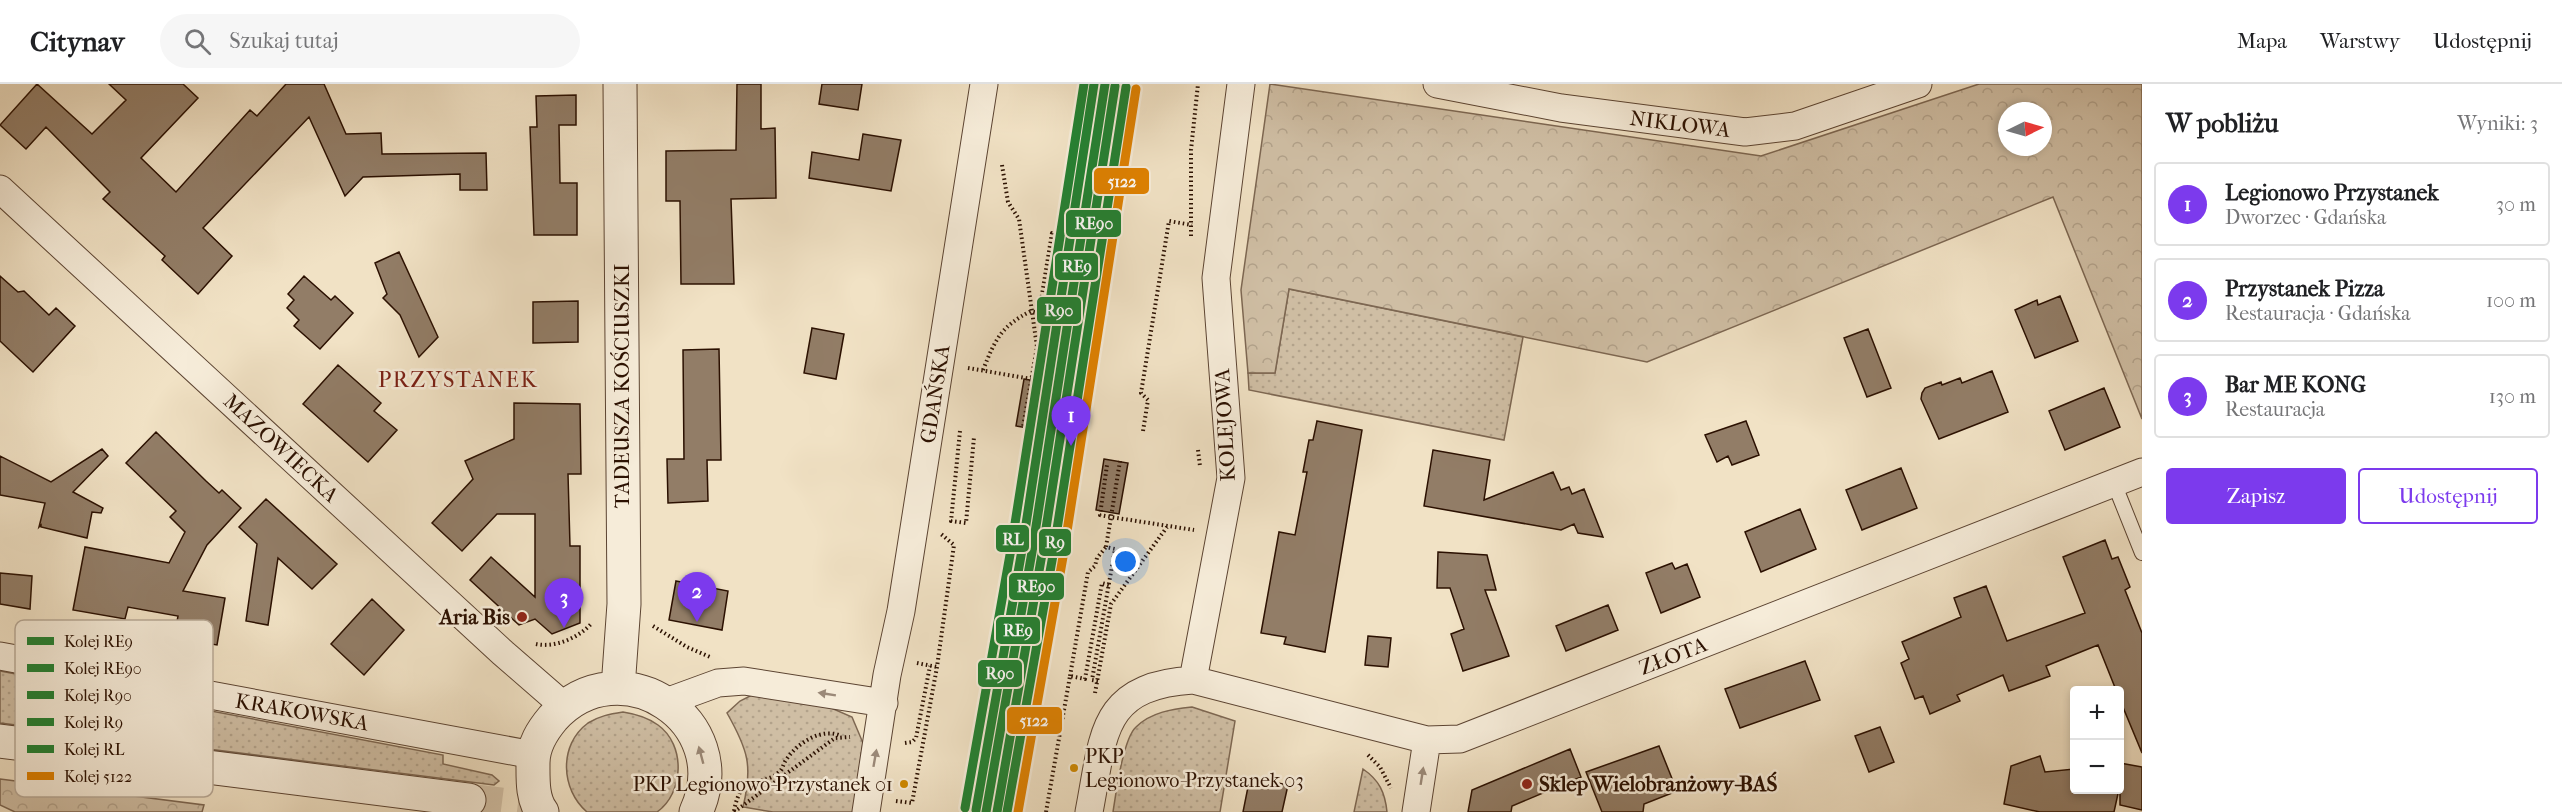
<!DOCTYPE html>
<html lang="pl">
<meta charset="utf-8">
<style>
:root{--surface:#fff;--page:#f6f6f6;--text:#202124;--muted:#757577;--line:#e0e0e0;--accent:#7c3aed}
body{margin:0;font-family:"IM FELL French Canon",serif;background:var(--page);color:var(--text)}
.controls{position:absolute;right:18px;bottom:18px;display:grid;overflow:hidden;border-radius:6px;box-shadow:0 3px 9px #0003}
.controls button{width:54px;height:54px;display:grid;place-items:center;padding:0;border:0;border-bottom:2px solid var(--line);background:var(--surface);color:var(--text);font:30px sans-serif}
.compass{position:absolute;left:1998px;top:18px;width:54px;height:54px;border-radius:50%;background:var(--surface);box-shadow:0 3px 9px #0003;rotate:85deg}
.you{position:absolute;left:1126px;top:478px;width:21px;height:21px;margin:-15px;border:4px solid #fff;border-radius:50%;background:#1a73e8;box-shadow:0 0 0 9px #1a73e833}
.badge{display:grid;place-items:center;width:39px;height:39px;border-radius:50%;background:var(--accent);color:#fff;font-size:20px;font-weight:700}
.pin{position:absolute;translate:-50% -50px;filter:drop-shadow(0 2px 3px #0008)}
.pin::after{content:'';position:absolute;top:32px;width:21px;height:18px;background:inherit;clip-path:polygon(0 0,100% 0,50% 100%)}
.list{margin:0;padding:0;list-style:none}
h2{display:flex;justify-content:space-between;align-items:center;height:78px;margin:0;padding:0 24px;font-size:26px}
h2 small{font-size:20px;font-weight:400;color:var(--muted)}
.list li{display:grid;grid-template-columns:39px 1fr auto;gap:18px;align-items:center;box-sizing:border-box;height:84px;margin:0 12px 12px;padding:0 12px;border:2px solid var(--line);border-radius:6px}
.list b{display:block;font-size:22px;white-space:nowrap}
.list p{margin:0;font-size:20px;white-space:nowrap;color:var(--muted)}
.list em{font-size:20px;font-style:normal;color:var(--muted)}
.actions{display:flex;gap:12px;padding:18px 24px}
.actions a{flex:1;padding:14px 0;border:2px solid var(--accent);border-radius:6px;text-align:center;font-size:21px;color:var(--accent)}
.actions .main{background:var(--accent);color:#fff}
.icon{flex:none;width:33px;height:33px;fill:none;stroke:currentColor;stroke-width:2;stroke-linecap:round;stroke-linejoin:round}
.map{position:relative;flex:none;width:2142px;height:728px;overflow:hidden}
header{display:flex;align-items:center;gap:36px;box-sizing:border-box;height:84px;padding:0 30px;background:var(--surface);border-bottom:2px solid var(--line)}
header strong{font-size:28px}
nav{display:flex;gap:33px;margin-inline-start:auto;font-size:21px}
.search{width:420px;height:54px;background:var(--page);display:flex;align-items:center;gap:15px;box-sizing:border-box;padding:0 21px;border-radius:33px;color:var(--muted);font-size:22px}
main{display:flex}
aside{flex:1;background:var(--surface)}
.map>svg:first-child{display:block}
</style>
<header>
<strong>Citynav</strong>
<div class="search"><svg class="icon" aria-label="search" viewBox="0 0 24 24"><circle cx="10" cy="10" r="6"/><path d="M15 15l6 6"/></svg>Szukaj tutaj</div>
<nav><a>Mapa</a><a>Warstwy</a><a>Udostępnij</a></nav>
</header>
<main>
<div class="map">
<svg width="2142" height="728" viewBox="0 0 2142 728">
<defs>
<pattern id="grass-dots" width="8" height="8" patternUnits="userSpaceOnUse" patternTransform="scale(1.5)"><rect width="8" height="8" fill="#cfbea4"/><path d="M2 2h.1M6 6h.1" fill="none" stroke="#b2a28b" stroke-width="1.8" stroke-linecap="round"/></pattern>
<pattern id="forest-crowns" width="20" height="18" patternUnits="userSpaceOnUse" patternTransform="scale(1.5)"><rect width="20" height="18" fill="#cfbea4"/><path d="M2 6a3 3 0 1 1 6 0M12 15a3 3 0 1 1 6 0" fill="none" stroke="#b2a28b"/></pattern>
</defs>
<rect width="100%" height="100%" fill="#f1e2c5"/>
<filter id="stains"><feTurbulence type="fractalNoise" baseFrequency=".00333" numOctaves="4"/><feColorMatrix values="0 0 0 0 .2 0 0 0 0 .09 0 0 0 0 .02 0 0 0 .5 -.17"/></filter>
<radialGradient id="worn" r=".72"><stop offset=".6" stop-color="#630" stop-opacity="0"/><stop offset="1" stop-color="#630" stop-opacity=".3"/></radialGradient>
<path fill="url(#grass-dots)" stroke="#7d6752" stroke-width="1.5" d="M1289,205l234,48 -19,103 -255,-50 -1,-17h27z
M0,587l443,84v9l49,11 7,6 -5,4 -494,-62z
M752,611l70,9 30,13 11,26 -10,69h-80l-30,-5c10,-41 5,-57 -16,-94l13,-12z
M1192,623l43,14 -15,91h-107c3,-19 10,-73 23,-85 15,-15 37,-18 56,-20z
M623,628c13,2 24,5 35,13 28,20 26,68 -1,87h-70c-26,-22 -29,-67 1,-89 11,-7 22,-9 35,-11z
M1363,685c16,11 22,23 24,43h-33z"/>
<path fill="url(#forest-crowns)" stroke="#7d6752" stroke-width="1.5" fill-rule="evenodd" d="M1270,0l491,72 218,-72h163v335l-89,-222 -406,165 -358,-73 -14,84h-27l-7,-83zM2007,27h36v36h-36z
M0,695l204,26 -2,7h-187l-15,-7z"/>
<path fill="#927d67" stroke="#2b1001" stroke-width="1.5" d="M37,0l55,50 34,-34 -17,-16h74l15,14 -57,60 35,34 74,-82 7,6 29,-32h38l22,50 35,-1 1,21 104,-1 1,37h-27v-16l-97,3 -18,19 -36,-79 -106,111 29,28 -34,38 -36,-34 3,-4 -62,-57 7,-7 -64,-65 -20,22 -26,-24z
M737,0h24v45l14,-1 1,70 -45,1 3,85h-53l-1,-83h-14v-50l70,-1z
M822,0h40l-4,26 -39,-6z
M576,11v30h-17l1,58h17v52h-43l-4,-108h7l-1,-31z
M863,50l38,6 -10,51 -82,-13 3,-26 47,8z
M399,168l39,85 -19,20 -19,-42 -17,-17 4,-4 -12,-31z
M0,192l18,16 6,-1 25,24 7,-7 19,18 -42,46 -33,-31z
M304,192l27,24 4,-4 18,17 -33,36 -26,-23 5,-6 -12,-12 7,-8 -6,-6z
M2060,212l18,45 -43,17 -20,-48 22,-10 1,5z
M578,217v41l-45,1v-41z
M812,244l32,6 -8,45 -32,-6z
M1868,245l23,59 -24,9 -23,-59z
M719,265l2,111h-14l1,41 -40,2 -1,-44h17l-1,-109z
M338,281l43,38 -7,8 23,19 -29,32 -65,-58z
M1992,287l16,41 -69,27 -18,-40 1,-6 3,-5 16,-6 1,3 18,-7 2,5z
M1024,295l23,4 -8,47 -23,-4z
M2104,304l16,39 -55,23 -16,-39z
M514,319l66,1 1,70h-13l2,72h10v77l-28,11 -17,-15 -16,6 -49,-45 21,-23 44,40v-83h-38l-35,37 -30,-28 41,-44 -8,-18 49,-22z
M1317,337l45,9 -37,222 -41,-8 2,-7 -25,-4 18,-101 16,3 12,-63h-4l6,-32h4z
M1746,337l13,34 -27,10 -4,-9 -11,6 -12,-27z
M156,348l50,49 13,12 3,-3 19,18 -34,37 -24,46 42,7 -8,47 -43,-7 4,-22 -50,-9 -3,12 -52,-9 12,-63 84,16 16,-31 -15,-15 6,-6 -50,-48z
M102,365l6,7 -35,36 30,16 -2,5 -9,-1 -5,26 -46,-11v-2l-2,2 6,-24 -45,-8v-39l51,26z
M1433,366l57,10 -6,40 69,-28 8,18 8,-3 3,7 12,-5 19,48 -25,-4 -4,-9 -13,6 -137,-24z
M1104,375l24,4 -9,51 -23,-4z
M1901,384l16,40 -55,22 -16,-40z
M266,415l71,65 -25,25 -34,-31 -10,67 -22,-4 11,-77 -18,-17z
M1800,425l16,40 -55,23 -16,-40z
M2105,456l7,19 6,-2 12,30 -5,3 17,43v120l-22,-53v-10h-4l-18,-45 -52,21 4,10 -41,15 -6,-16 -46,20 3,6 -30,13 -7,-18 -8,3 -14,-36 8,-4 -7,-17 59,-25 -7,-19 32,-12 21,55 78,-28 -22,-56z
M1438,468l49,3 9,35h-11l24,66 -46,15 -12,-37 13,-5 -14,-41h-13z
M1672,479l3,6 12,-5 13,33 -39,16 -15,-40z
M0,489l32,3 -2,33 -30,-5z
M676,497l52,10 -6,39 -53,-10z
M372,515l32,31 -40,45 -33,-31z
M1608,521l10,25 -52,21 -10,-25z
M1368,552l23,2 -3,29 -23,-2z
M1805,577l15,39 -80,28 -15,-39z
M1880,643l14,35 -25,10 -14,-36z
M1659,662l18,45 -33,13 -1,8h-41l-16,-40z
M1570,665l11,28 -69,29 -1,6h-43l4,-22z
M2040,672l5,16 29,-3v20h45l-5,23h-74l-36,-8 7,-38z
M2120,679l22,4v43l-22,-5z
M1250,693l38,8 -6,27h-39z"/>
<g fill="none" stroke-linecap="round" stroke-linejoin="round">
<path stroke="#d3c2a8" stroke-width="33" stroke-dasharray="33 16" stroke-linecap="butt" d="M469,716l95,12"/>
<defs>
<path id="service" d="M2114,399l28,70"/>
<path id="minor" d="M1437,0l124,24 184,24 50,-6 123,-42
M0,105l503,464 61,53
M0,572l533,99
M1193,596l38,-202 -15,-200 25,-194
M666,618l52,-19 26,-2 140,22
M866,728l21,-137 14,-64 83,-527
M1089,728c15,-76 10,-126 104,-132l234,60 33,-1 682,-267
M1416,728l11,-72"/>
<path id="tertiary" d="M618,604l6,-84 -4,-520
M0,657l469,59
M542,728c-10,-13 -9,-33 -9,-49 0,-18 9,-32 20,-45 67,-74 185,3 143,94"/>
</defs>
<use href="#service" stroke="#5c4432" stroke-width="16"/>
<use href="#minor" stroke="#5c4432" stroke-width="29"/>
<use href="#tertiary" stroke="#5c4432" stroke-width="35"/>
<path stroke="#2b1001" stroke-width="4" stroke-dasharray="1.5 3" stroke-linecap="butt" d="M1002,81l6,37 11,17 18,128 -14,80
M1067,152l23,-152
M1191,152v-86l7,-66
M968,284l75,13 -7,43
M983,286c12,-30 18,-44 48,-59l8,2 13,-80 15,3 -13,86 -5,4 -4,22 -8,-1
M960,347l-9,90 15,2 8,-86
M1143,347l5,-31 -7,-7 28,-172 23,4
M1198,366l2,16
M1120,377l-9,56 83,13
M653,542l34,21 23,10
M536,560c19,4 42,-6 55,-20
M917,579l20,4
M1070,592l18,-104 7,-6 2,-8 9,-11
M1098,597l-6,-1 23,-131 -9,-2 5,-30 -11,-2 7,-50
M1095,609l16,-89 56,-77
M905,659l7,-1 4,-4 14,-72
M1368,671l12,12 11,21
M896,717l16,2 25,-136 17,-122 -13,-11
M734,727c8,-42 27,-22 45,-39 4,-3 4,-8 7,-12 11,-17 36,-33 55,-24
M734,728l101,-74 15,-1
M1046,728l24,-136 15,3 17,-96 7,2"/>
<use href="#service" stroke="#f6ecd9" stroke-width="14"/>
<use href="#minor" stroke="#f6ecd9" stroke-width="27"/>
<use href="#tertiary" stroke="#f6ecd9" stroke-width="33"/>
<defs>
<path id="rail-1" d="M986,728l46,-260 73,-468"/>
<path id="rail-2" d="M997,728l45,-258 73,-468"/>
<path id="rail-3" d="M976,726l46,-260 72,-466"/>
<path id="rail-4" d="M1007,728l46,-257 73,-468"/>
<path id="rail-5" d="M965,724l46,-259 73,-465"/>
<path id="rail-6" d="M1018,728l45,-255 73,-468"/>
</defs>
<use href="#rail-1" stroke="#f6ecd9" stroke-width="14"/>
<use href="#rail-2" stroke="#f6ecd9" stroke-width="14"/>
<use href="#rail-3" stroke="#f6ecd9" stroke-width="14"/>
<use href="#rail-4" stroke="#f6ecd9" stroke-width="14"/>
<use href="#rail-5" stroke="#f6ecd9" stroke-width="14"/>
<use href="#rail-6" stroke="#f6ecd9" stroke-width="14"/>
<use href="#rail-1" stroke="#238132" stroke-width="9"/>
<use href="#rail-2" stroke="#238132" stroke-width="9"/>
<use href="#rail-3" stroke="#238132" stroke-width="9"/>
<use href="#rail-4" stroke="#238132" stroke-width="9"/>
<use href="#rail-5" stroke="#238132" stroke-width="9"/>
<use href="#rail-6" stroke="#df8100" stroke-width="9"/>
</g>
<defs><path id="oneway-solid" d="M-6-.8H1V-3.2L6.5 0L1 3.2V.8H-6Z" transform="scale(1.5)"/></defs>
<g fill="#9b8978">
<use href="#oneway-solid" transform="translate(827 610) rotate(-171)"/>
<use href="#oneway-solid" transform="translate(701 671) rotate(-105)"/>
<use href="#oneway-solid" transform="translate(875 674) rotate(-80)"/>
<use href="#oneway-solid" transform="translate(1422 692) rotate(-81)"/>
</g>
<g fill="#8f2418" stroke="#f6ecd9" stroke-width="2">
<circle cx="522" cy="533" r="6"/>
<circle cx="1527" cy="700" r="6"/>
</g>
<g fill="#ce8800" stroke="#f6ecd9" stroke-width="2">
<circle cx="1074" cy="684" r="5"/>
<circle cx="904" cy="700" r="5"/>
</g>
<g text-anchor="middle" stroke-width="5" stroke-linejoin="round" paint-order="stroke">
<g font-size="20" fill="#2b1001" stroke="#f6ecd9" text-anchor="start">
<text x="1085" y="679">PKP<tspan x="1085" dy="24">Legionowo-Przystanek 03</tspan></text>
<text x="893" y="707" text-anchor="end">PKP Legionowo-Przystanek 01</text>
</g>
<g font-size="21" fill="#2b1001" stroke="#f6ecd9">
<text transform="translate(1680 40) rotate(7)" y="7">NIKLOWA</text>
<text transform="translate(622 302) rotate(-90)" y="7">TADEUSZA KOŚCIUSZKI</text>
<text transform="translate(935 310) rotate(-81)" y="7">GDAŃSKA</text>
<text transform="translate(1225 341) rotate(-93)" y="7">KOLEJOWA</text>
<text transform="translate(281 364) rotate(43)" y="7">MAZOWIECKA</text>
<text transform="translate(1673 572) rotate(-21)" y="7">ZŁOTA</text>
<text transform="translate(302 628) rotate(10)" y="7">KRAKOWSKA</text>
</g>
<g font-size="21" font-weight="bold" fill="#2b1001" stroke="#f6ecd9" text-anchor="end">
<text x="510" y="540">Aria Bis</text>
<text x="1539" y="707" text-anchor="start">Sklep Wielobranżowy-BAŚ</text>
</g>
<g font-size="22" letter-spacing="1.5" fill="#7a1f14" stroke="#f6ecd9">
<text x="458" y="303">PRZYSTANEK</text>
</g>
</g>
<rect x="15" y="536" width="198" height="177" rx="9" fill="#f6ecd9" stroke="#b9aa98" stroke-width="1.5"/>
<rect x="27" y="553" width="27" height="8" fill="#238132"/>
<rect x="27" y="580" width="27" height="8" fill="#238132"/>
<rect x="27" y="607" width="27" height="8" fill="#238132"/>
<rect x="27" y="634" width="27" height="8" fill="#238132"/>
<rect x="27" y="661" width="27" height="8" fill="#238132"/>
<rect x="27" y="688" width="27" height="8" fill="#df8100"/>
<g font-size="16" fill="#2b1001">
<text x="64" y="563">Kolej RE9</text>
<text x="64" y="590">Kolej RE90</text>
<text x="64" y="617">Kolej R90</text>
<text x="64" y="644">Kolej R9</text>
<text x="64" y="671">Kolej RL</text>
<text x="64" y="698">Kolej 5122</text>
</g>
<g stroke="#f6ecd9" stroke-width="2">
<rect x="1093" y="83" width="57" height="28" rx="6" fill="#df8100"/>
<rect x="1065" y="125" width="57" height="29" rx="6" fill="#238132"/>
<rect x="1054" y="168" width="45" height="29" rx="6" fill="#238132"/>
<rect x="1036" y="212" width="46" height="29" rx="6" fill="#238132"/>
<rect x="995" y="440" width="35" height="29" rx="6" fill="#238132"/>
<rect x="1038" y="444" width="34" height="29" rx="6" fill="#238132"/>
<rect x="1008" y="488" width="57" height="29" rx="6" fill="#238132"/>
<rect x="995" y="532" width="46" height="29" rx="6" fill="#238132"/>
<rect x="977" y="575" width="46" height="29" rx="6" fill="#238132"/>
<rect x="1006" y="622" width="57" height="29" rx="6" fill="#df8100"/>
</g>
<g font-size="16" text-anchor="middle" font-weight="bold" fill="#fff">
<text x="1122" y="103">5122</text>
<text x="1094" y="145">RE90</text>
<text x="1077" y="188">RE9</text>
<text x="1059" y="232">R90</text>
<text x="1013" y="461">RL</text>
<text x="1055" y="464">R9</text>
<text x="1036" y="508">RE90</text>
<text x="1018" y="552">RE9</text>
<text x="1000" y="595">R90</text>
<text x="1034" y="642">5122</text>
</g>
<rect width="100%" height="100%" filter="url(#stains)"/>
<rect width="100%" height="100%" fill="url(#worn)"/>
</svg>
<div class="controls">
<button>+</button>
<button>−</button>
</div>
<svg class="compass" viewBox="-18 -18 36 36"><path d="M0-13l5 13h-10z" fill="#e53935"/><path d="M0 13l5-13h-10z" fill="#757577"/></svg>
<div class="you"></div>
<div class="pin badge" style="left:1071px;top:362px">1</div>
<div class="pin badge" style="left:697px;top:538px">2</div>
<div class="pin badge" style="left:564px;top:544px">3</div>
</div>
<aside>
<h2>W pobliżu<small>Wyniki: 3</small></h2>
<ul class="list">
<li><span class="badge">1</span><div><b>Legionowo Przystanek</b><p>Dworzec · Gdańska</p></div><em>30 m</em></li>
<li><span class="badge">2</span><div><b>Przystanek Pizza</b><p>Restauracja · Gdańska</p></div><em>100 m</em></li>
<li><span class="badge">3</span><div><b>Bar ME KONG</b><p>Restauracja</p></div><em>130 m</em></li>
</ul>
<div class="actions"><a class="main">Zapisz</a><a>Udostępnij</a></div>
</aside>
</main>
